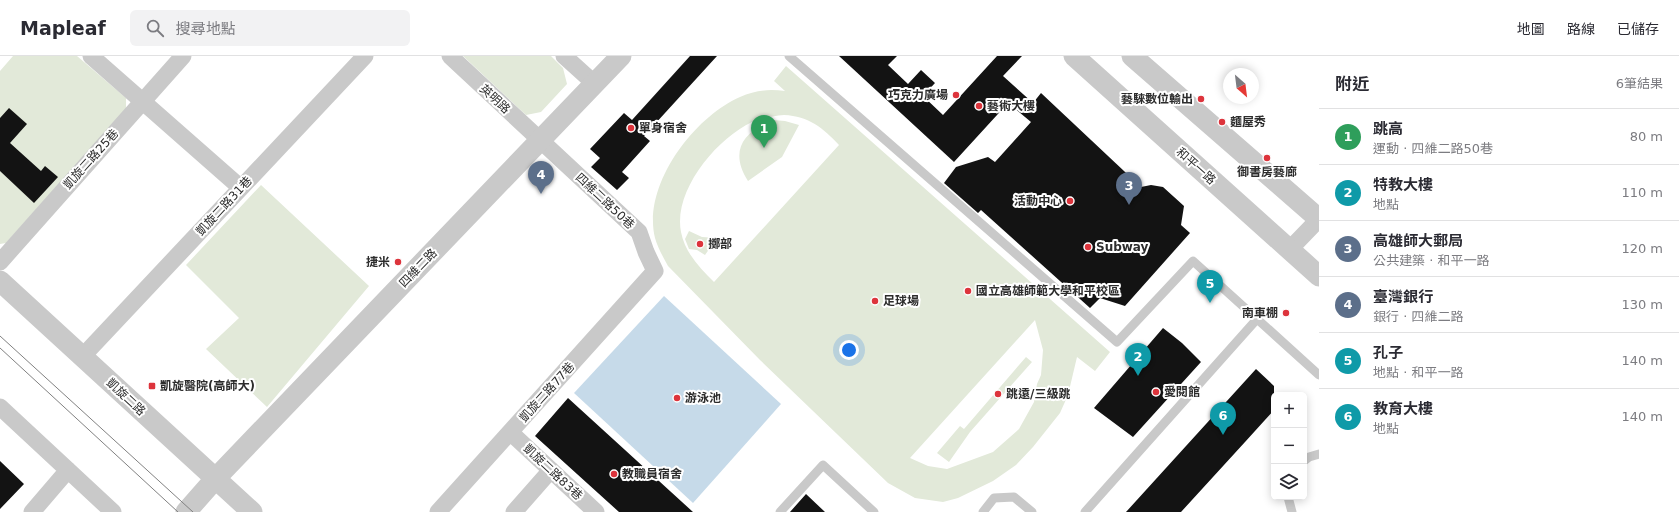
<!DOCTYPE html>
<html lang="zh-TW">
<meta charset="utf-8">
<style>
:root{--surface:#fff;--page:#f2f2f3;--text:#2b2b33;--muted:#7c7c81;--line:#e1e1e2;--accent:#dd343c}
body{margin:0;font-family:"DejaVu Sans","Noto Sans TC",sans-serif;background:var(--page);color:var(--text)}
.controls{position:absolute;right:12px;bottom:12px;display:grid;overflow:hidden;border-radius:6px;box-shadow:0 2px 10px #0003}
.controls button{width:36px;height:36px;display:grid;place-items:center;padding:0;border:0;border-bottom:1px solid var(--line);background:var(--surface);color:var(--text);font:20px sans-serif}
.compass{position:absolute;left:1223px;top:12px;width:36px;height:36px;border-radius:50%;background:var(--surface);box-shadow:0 2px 10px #0003;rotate:152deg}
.you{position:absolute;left:849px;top:294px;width:14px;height:14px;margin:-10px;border:3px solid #fff;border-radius:50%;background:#1a73e8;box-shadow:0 0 0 6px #1a73e833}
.badge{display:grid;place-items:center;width:26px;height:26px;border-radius:50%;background:var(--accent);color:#fff;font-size:13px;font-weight:700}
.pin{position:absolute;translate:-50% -33px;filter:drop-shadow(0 1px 2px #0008)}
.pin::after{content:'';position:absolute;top:21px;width:14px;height:12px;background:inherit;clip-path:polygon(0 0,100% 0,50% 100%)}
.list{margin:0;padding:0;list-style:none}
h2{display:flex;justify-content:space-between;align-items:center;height:52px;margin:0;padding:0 16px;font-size:17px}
h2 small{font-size:13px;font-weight:400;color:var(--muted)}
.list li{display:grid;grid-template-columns:26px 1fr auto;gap:12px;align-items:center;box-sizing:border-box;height:56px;padding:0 16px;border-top:1px solid var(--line)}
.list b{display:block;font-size:15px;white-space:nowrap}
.list p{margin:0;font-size:13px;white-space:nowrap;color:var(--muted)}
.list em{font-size:13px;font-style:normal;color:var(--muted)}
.icon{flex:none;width:22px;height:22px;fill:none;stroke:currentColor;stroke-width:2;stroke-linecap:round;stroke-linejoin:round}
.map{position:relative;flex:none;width:1319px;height:456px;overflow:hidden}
header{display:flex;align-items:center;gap:24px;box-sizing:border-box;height:56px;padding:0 20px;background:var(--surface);border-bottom:1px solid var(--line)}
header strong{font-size:19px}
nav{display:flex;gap:22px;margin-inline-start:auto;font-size:14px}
.search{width:280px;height:36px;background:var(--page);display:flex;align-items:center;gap:10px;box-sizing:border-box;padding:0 14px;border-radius:6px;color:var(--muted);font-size:15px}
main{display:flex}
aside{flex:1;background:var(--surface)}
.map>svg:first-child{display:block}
</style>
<header>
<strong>Mapleaf</strong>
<div class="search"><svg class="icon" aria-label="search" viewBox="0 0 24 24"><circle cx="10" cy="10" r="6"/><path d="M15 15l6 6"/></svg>搜尋地點</div>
<nav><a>地圖</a><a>路線</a><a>已儲存</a></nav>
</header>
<main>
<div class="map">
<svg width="1319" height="456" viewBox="0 0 1319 456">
<rect width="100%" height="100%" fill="#fff"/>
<path fill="#e2e9d9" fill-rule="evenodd" d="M13,0h64l49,42v11l-120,134 -6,1v-173z
M463,0h88l12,12 4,16 -26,28 -15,3z
M786,10l324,286 -15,19 -18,-14 -9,38 -8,18 -27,34 -17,18 -23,16 -35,17 -15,4 -28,-4 -27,-15 -128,-123 -92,-94c-5,-9 -10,-18 -13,-28 -13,-53 39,-121 85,-141 15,-7 29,-8 45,-6l-11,-10zM784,59c25,1 39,13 55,30l-125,137c-14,-14 -29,-29 -33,-50 -8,-41 35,-93 71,-110 10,-4 21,-6 32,-7zM1035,264l8,30 -2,25 -4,9 -3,18 -15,27 -26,23 -46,17 -19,-3 -18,-8z
M773,64l12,1 14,4 -17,32 -34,24c-19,-30 -5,-49 25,-61z
M261,129l108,101 -102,121 -61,-58 33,-31 -53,-53z
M689,175l13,6 15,1 -12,17 -8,-5 -8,-1 -4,-10z
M1026,301l6,5 -62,70 -21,30 -12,-9 23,-27 4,3z"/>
<path fill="#c6dae9" d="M664,240l117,108 -88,99 -119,-110z"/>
<path fill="#131313" d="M690,0h27l-73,80 6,5 -28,31 7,6 -12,12 -26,-23 9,-9 -10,-9 34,-36 8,7z
M839,0h58l-9,9 20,19 13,-14 14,13 -12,13 20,19 54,-59h25l-19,20 30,27 8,-10 100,94 10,-2 12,2 21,19 -3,19 9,8 -65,73 -25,-8 -10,10 -109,-98 -3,3 -34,-30 12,-16 32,-10 7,5 36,-40 -23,-19 -54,59z
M9,52l18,16 -17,19 31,28 4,-5 13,11 -24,26 -34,-32v-53z
M1163,272l19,15 19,19 -68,75 -39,-29z
M1256,313l18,17v24l-29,32 -64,70h-55z
M568,342l125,114h-74l-84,-76z
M0,405l24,23 -24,25z
M806,438l19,18h-35z"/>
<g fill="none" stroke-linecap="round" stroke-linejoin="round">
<path stroke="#c9c9c9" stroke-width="9" d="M789,0l328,286 76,-81 126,114
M1304,405l5,-4 10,-3
M1288,441l4,15
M780,456l43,-47 51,47
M983,456l11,-14 20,-1 18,15
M1085,456l172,-193"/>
<path stroke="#c9c9c9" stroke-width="17" d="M91,0l150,132
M564,0l31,28
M1290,193l29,-30
M0,206l183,-206
M82,301l283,-301
M0,351l113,105
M510,376l86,80
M32,456l36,-42
M438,456l217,-241 -9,-19 -7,-20 -189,-176
M514,456l37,-42"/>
<path stroke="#c9c9c9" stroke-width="21" d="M1074,0l245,220
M1132,0l187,163
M0,225l252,231
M186,456l29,-33 406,-423"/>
<path stroke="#818181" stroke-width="1" d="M0,280l193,176
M0,292l178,164"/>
</g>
<g fill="#dd343c" stroke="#fff" stroke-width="1.5">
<circle cx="956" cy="39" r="4"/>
<circle cx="1201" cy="43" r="4"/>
<circle cx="979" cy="50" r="4"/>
<circle cx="1222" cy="66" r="4"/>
<circle cx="631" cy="72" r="4"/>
<circle cx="1267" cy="102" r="4"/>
<circle cx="1070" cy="145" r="4"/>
<circle cx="700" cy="188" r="4"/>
<circle cx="1088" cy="191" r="4"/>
<circle cx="398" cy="206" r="4"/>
<circle cx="968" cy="235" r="4"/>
<circle cx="875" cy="245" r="4"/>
<circle cx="1286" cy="257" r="4"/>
<rect x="148" y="326" width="8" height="8" rx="2"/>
<circle cx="1156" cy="336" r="4"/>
<circle cx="998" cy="338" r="4"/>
<circle cx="677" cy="342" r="4"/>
<circle cx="614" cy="418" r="4"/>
</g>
<g text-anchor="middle" stroke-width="4" stroke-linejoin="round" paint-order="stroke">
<g font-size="12" font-weight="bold" fill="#2c2c2c" stroke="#fff" text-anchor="start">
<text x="948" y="43" text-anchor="end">巧克力廣場</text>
<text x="1193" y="47" text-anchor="end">藝騋數位輸出</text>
<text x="987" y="54">藝術大樓</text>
<text x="1230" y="70">麵屋秀</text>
<text x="639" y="76">單身宿舍</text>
<text x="1267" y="120" text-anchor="middle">御書房藝廊</text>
<text x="1062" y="149" text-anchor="end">活動中心</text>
<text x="708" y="192">擲部</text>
<text x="1096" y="195">Subway</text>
<text x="390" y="210" text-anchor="end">捷米</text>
<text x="976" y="239">國立高雄師範大學和平校區</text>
<text x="883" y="249">足球場</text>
<text x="1278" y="261" text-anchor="end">南車棚</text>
<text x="160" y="334">凱旋醫院(高師大)</text>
<text x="1164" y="340">愛閱館</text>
<text x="1006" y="342">跳遠/三級跳</text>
<text x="685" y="346">游泳池</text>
<text x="622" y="422">教職員宿舍</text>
</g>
<g font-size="12" fill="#2c2c2c" stroke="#fff">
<text transform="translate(495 43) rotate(43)" y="4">英明路</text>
<text transform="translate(91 103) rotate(-48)" y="4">凱旋二路25巷</text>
<text transform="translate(1196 110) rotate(42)" y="4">和平一路</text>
<text transform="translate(605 145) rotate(43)" y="4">四維二路50巷</text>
<text transform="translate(224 150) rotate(-47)" y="4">凱旋二路31巷</text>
<text transform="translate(418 212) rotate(-46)" y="4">四維二路</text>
<text transform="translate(547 336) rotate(-48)" y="4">凱旋二路77巷</text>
<text transform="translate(126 341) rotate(43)" y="4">凱旋二路</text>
<text transform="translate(553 416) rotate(43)" y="4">凱旋二路83巷</text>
</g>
</g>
</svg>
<div class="controls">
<button>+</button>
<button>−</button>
<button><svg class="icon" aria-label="layers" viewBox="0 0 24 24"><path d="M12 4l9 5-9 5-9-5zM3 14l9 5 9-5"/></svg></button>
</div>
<svg class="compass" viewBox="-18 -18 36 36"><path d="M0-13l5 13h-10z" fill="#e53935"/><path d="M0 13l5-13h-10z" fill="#7c7c81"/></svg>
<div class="you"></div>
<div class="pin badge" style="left:764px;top:92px;background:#2e9e5b">1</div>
<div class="pin badge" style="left:1138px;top:320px;background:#0f9aa8">2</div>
<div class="pin badge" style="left:1129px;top:149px;background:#5c6f8a">3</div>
<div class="pin badge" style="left:541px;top:138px;background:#5c6f8a">4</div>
<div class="pin badge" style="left:1210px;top:247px;background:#0f9aa8">5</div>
<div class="pin badge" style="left:1223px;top:379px;background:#0f9aa8">6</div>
</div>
<aside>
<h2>附近<small>6筆結果</small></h2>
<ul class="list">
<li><span class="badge" style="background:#2e9e5b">1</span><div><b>跳高</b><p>運動 · 四維二路50巷</p></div><em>80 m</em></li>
<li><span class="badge" style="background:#0f9aa8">2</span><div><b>特教大樓</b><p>地點</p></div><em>110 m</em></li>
<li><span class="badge" style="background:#5c6f8a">3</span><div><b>高雄師大郵局</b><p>公共建築 · 和平一路</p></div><em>120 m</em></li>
<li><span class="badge" style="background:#5c6f8a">4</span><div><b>臺灣銀行</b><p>銀行 · 四維二路</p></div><em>130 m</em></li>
<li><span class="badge" style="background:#0f9aa8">5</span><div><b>孔子</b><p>地點 · 和平一路</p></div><em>140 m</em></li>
<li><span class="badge" style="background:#0f9aa8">6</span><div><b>教育大樓</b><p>地點</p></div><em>140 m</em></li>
</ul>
</aside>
</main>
